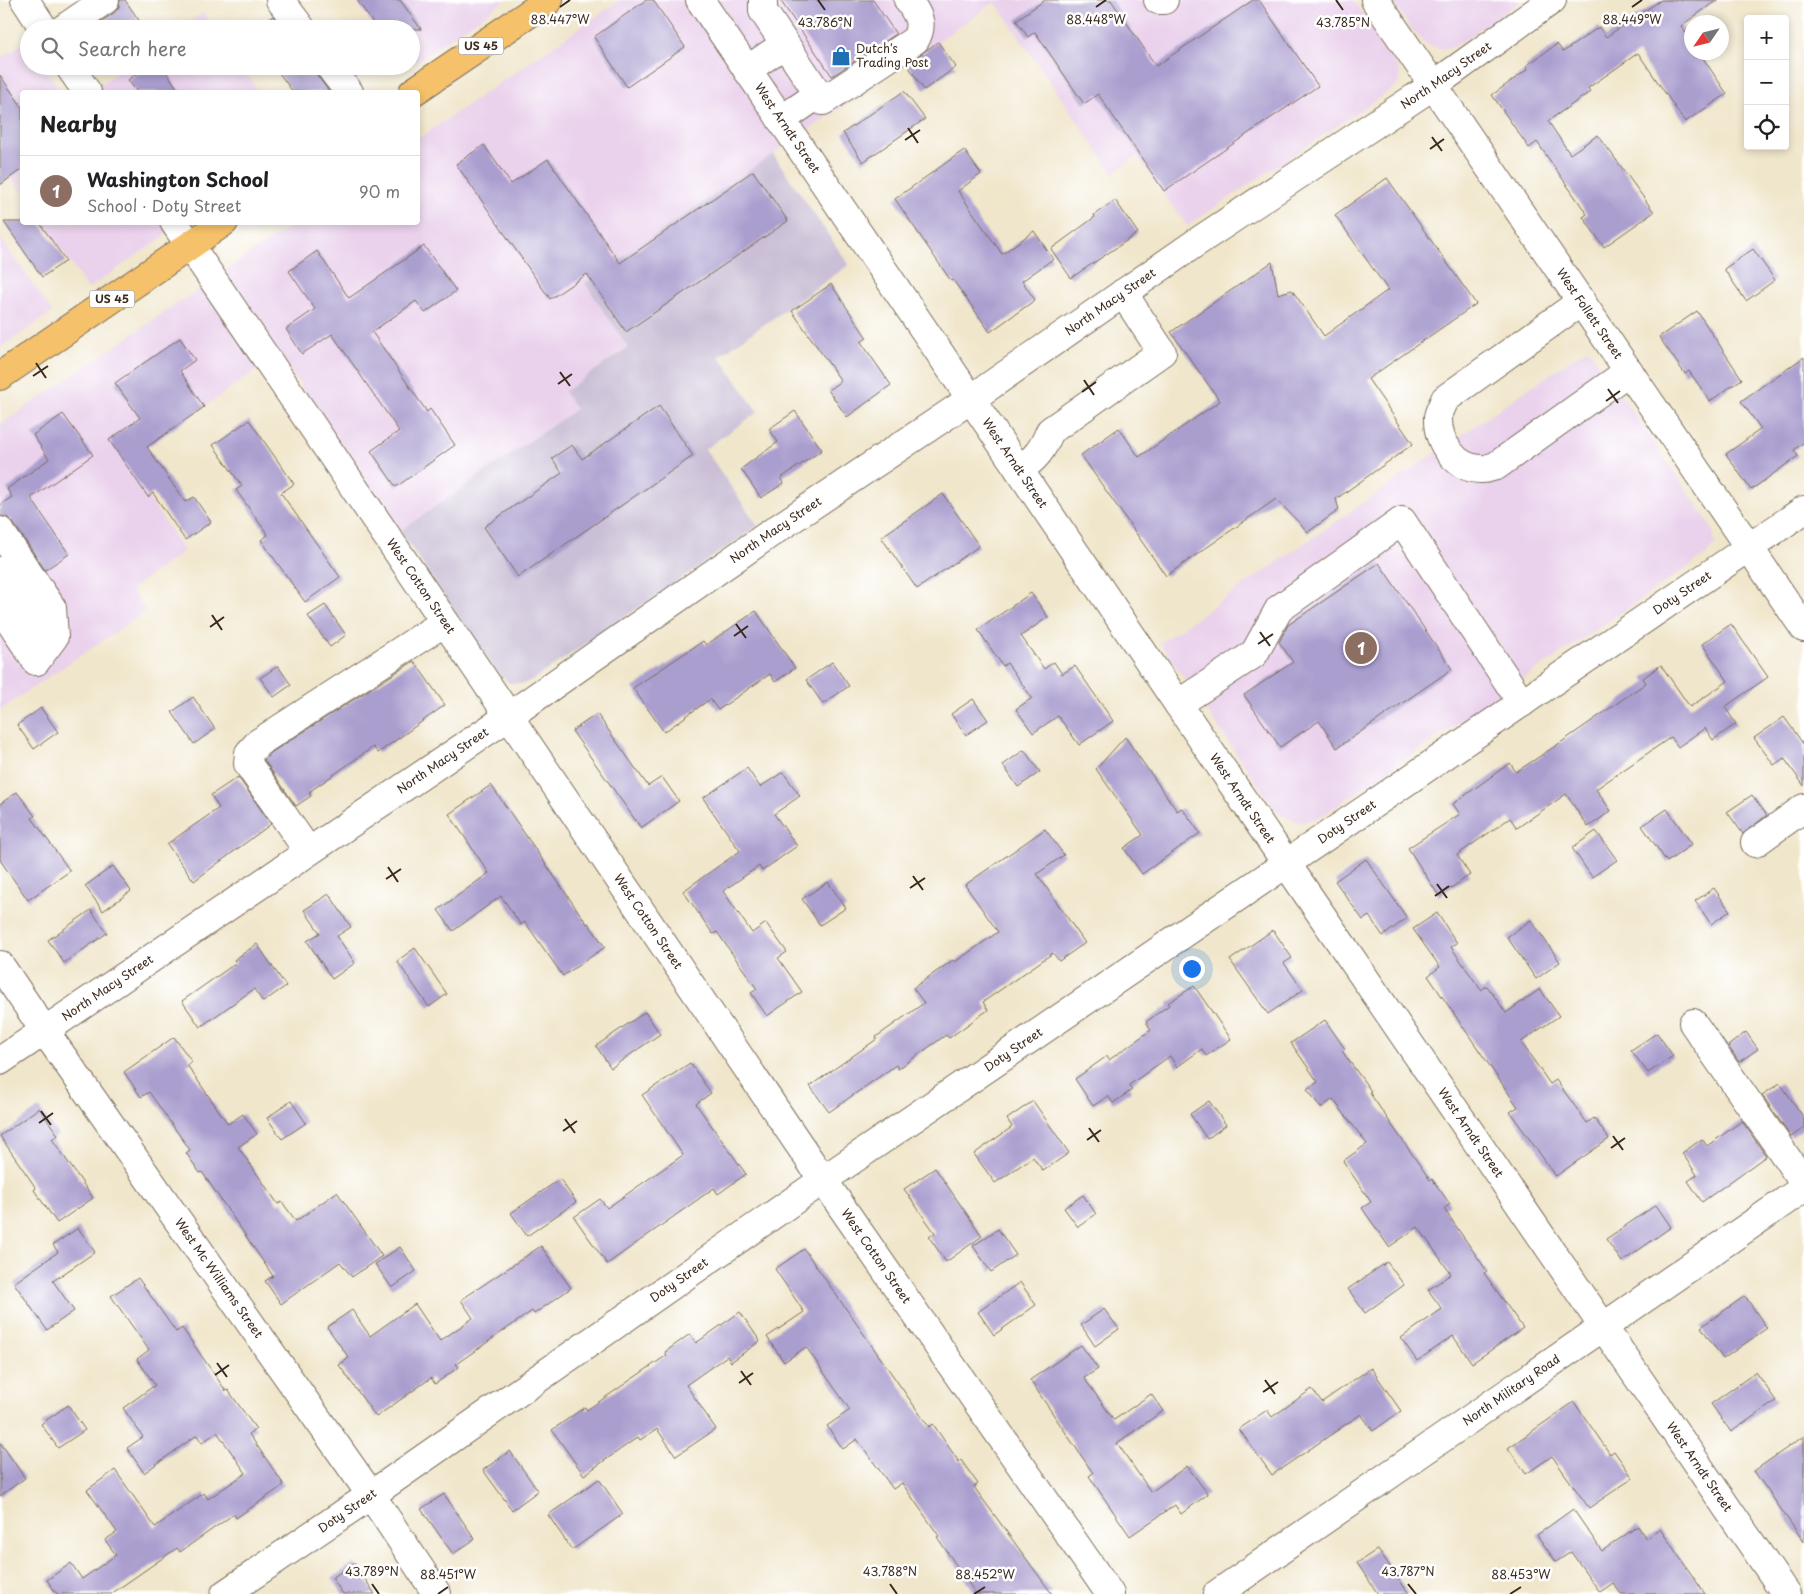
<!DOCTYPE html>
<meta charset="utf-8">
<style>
:root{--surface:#fff;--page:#f6f6f6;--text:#202124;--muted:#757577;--line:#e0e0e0;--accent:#0b8043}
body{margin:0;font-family:"Playpen Sans",sans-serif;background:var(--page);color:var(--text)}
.controls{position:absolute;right:15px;top:15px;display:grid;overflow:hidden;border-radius:5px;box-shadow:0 2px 8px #0003}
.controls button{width:45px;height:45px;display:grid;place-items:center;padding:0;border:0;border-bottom:1px solid var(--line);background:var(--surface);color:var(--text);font:25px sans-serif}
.compass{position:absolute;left:1684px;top:15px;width:45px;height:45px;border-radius:50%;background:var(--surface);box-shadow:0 2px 8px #0003;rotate:235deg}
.you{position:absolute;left:1191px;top:968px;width:18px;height:18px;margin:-12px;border:4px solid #fff;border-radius:50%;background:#1a73e8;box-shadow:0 0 0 8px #1a73e833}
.badge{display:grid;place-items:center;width:32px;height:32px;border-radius:50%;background:var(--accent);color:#fff;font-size:16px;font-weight:700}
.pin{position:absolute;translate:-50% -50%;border:2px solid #fff;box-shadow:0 1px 5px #0006}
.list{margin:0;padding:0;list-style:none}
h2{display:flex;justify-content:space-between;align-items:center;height:65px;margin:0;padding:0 20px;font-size:21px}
h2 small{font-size:16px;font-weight:400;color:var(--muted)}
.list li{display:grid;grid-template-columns:32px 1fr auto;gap:15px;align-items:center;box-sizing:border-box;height:70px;padding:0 20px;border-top:1px solid var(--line)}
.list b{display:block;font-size:19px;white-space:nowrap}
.list p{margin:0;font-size:16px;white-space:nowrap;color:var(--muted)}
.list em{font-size:16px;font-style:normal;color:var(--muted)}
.icon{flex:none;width:28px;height:28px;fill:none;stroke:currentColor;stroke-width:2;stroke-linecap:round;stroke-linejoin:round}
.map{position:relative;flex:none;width:1804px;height:1594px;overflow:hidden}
.search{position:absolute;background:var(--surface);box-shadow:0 2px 8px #0003;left:20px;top:20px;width:400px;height:55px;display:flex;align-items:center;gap:12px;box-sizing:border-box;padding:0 18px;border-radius:28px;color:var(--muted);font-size:19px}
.panel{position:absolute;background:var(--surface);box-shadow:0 2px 8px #0003;left:20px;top:90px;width:400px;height:135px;border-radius:5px}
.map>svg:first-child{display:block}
</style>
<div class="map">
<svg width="1804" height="1594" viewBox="0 0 1804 1594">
<rect width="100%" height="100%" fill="#fff"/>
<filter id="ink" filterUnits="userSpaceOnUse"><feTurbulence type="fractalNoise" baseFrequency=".02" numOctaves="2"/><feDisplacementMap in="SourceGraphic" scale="10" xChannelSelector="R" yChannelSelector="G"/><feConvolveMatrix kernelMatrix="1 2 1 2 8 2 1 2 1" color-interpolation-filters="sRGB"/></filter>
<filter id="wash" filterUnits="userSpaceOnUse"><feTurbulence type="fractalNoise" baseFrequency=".0096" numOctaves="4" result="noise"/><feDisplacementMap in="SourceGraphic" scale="20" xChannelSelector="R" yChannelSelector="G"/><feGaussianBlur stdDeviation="1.12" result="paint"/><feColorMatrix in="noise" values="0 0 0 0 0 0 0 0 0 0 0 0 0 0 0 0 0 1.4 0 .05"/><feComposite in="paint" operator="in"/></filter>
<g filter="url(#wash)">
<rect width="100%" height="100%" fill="#f0e6cb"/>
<path fill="#ead1ec" d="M355,0h151l-95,65v-36h-36z
M620,0h733l46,69 1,8 -1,7 -7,5 -205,137 -50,-70 -24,17 -118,-171 -410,281 43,63 -64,46 12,17 -176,122 -121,-177 -154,109 59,88 -53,38 15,22 -146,99v-285l295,-202 123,-1v-83z
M1392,0h130l-68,47 -11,2 -16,-4 -17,-17z
M203,13l11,16h-34z
M26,41l3,5v20h14l18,26h-39v101l-22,-32v-102z
M126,66h115l18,26h-170z
M43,223h140l-95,66z
M0,237l52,75 -52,36z
M1588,348l120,173 5,9 2,16 -8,8 -384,261 -21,8 -16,-6 -10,-7 -13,-18 -103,-149z"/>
<path fill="#cabfd6" d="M773,154l76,111 -130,91 39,56 -53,37 53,77 -224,153 -11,5 -14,-1 -15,-14 -94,-138 176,-122 -12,-17 64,-45 -43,-64z"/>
<g id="blocks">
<path fill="#aa9ecf" d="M120,0h5l20,29h-49l-2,-3 20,-13 5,-6z
M357,0h43l21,29h-44z
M646,0h7l32,47 -58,40 -33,-50z
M780,0h93l23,34 -64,42z
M1045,0h66l45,66 97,-66h6l59,86 -154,105 -66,-97 -14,10 -49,-72 -7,5 -12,-17z
M1661,0h56l-36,26 11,16v10h7l28,42 -42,28 -47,-69 -50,35 2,4 -42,29 22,33 28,-19 56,77 -50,35 -21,-30 4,-3 -50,-72 -8,6 -37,-53 36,-26 -2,-3 31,-22 6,8 36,-25 7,10z
M273,16l9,13h-27z
M938,42l18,25 -32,23 -17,-26z
M147,66h15l18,26h-43l-9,-12z
M274,66h37l18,26h-36z
M0,75l22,32v62l-22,16z
M904,91l21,28 -62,43 -20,-29z
M484,145l27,39 37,-25 72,104 133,-92 35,50 -162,111 -39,-58 -37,25 -94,-135z
M964,150l17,24 -23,17 44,63 32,-23 19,28 -31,22 13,19 -45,32 -37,-52 -2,1 -56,-82z
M1387,178l89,126 -108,75 45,65 -77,55 3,11 -31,22 -32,-33 -110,77 -85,-121 38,-27 20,29 81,-56 -49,-69 101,-70 6,32 14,-4 32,46 64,-46 -53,-75z
M1115,200l23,33 -67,45 -20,-29 44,-32 -1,-2z
M4,222h35l27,39 -24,16z
M424,246l32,45 -31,22 -9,-12 -44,31 55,80 3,-3 25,36 -59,42 -25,-36 28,-20 -67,-97 -30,20 -16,-25 29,-20 -26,-38 28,-20 32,47z
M1753,249l22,31 -29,21 -22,-32z
M831,284l36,54 -6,4 30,43 -44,32 -19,-27 13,-9 -49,-70z
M1697,311l45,68 -32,22 -21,-30 -4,3 -26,-37z
M180,338l15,22 -15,11 24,36 -57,40 38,55 9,-5 17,25 -26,18 -32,-47 -5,4 -39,-57 31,-22 -25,-35z
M1804,357v85l-10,8 4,6 -47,34 -25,-36 35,-25 -20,-28z
M659,406l34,50 -175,121 -34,-50 78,-54 -10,-15 20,-13 10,14z
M795,411l27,39 -41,28 3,5 -23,15 -20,-29 37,-27 -9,-13z
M63,414l30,41 -62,43 38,56 -24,16 -32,-48 -6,-5 -7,-1v-11l12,-8 -5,-8 42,-30 -16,-24z
M249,420l45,64 -13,9 59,84 -35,25 -44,-62 7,-5 -32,-45 6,-4 -29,-41z
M943,494l36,52 -62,43 -36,-52z
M1379,563l73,106 -115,79 -18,-27 -39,26 -36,-52 49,-33 -14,-20 9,-17z
M1031,593l17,24 -27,19 23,33 10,-7 8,12 13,-8 38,55 -34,24 -21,-29 -25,17 -17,-24 16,-11 -25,-35 -4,3 -25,-36z
M325,605l21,30 -16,12 -22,-31z
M756,611l39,57 -20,14 -5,-8 -52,36 -8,-11 -46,33 -31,-44 70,-47 3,4z
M1731,624l37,53 -43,30 11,17 -23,16 -8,-12 -27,19 -7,-10 -75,52 15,22 -23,16 -22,-33 -49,34 -7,-10 -53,37 13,20 -31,21 -31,-48 52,-34 -7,-10 57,-41 6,9 47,-31 83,-58 -3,-5 18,-13 29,42 38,-26 -26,-37z
M414,661l31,44 -67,48 -5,-6 -64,45 2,4 -15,10 -32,-46 8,-8z
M832,662l17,24 -26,18 -17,-24z
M278,666l13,19 -17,12 -14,-19z
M193,697l22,32 -21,15 -22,-32z
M973,699l15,21 -22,15 -15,-21z
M41,708l17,24 -24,17 -17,-24z
M597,714l51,72 14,-9 17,24 -38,27 -69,-97z
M1784,717l20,28v41l-20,-28 -10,7 -20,-27z
M1125,737l52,74 5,-3 18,25 -58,41 -18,-26 19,-13 -47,-66z
M1024,750l16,22 -22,15 -15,-22z
M747,768l13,19 23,-15 17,24 -26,18 23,32 -35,25 -3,-5 -36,25 29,42 14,-10 21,29 -9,6 24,34 -35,24 -16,-23 6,-4 -40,-57 -4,2 -30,-43 57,-40 -37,-53z
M238,777l33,47 -77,57 -27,-37 52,-36 -8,-13z
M491,785l96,139 1,-1 17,24 -42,29 -38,-54 -4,3 -20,-29 -48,35 -15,-21 51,-37 -40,-59z
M17,792l18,24 -3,2 38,53 -42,29 -28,-40v-56z
M1752,795l15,20 -24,19 -16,-22z
M1667,809l25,35 -25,18 -25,-36z
M1045,829l19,26 -27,19 48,69 -26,18 -6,-8 -70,49 5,8 -39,28 -3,-3 -48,34 -2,-4 -67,47 -19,-26 67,-47 -1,-2 48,-34 -11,-15 40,-28 2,2 43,-30 -33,-47z
M1596,831l21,29 -25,17 -20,-29z
M1366,859l41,59 -24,18 -14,-20 -6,4 -28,-39z
M113,866l18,25 -28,20 -18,-25z
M828,882l18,26 -26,17 -18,-26z
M1714,888l16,23 -19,13 -16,-23z
M329,894l22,33 -14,9 18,27 -23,16 -25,-38 13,-8 -16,-23z
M91,910l16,23 -43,30 -16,-23z
M1437,913l20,30 -6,4 30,43 6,-4 19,27 34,-24 19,27 -38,26 29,42 6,-4 31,43 7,-5 15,21 -53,37 -46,-64 8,-5 -90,-131 12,-9 -27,-38z
M1531,920l29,42 -24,17 -29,-42z
M1273,930l19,28 -8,5 19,27 -35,24 -38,-54z
M257,944l29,42 -23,16 -9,-13 -54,38 -18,-26 54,-38 -2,-3z
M415,948l32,46 -18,13 -32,-46z
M1194,986l37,53 -25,17 -4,-7 -25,18 -7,-11 -41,29 3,5 -19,13 -5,-7 -15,10 -18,-27 32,-23 2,4 42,-30 -5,-8 23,-17 -1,-2z
M645,1012l15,22 -49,34 -15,-22z
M1325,1020l20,29 -3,2 29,40 -2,1 61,88 2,-1 18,25 -6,5 43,62 -3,2 39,55 -51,35 -19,-27 -36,25 -16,-23 41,-29 -14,-19 23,-16 -33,-47 -29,20 -27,-39 9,-6 -28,-41 24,-17 -34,-45 -12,9 -14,-19 11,-7 -27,-39z
M1746,1032l12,17 -19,13 -11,-16z
M1657,1033l16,23 -25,17 -17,-23z
M174,1037l18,25 -5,3 41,59 15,-10 14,20 -19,13 40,57 4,-2 14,19 41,-29 45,64 -30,21 -12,-15 -59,42 -16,-23 8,-5 -71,-104 -2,1 -14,-20 4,-3 -41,-58 -8,5 -17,-25z
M690,1063l21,30 -15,11 50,70 -28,20 -4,-6 -107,76 -33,-47 26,-18 7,9 76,-53 -41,-60z
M1780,1083l24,35v10l-13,9 -29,-42z
M291,1101l15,22 -24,16 -15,-21z
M1033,1101l36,52 -26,18 -10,-14 -38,26 -21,-29 38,-27 -5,-8z
M1209,1101l17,24 -19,14 -17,-25z
M39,1108l19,27 -6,4 41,59 -36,25 -23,-33 2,-2 -36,-52z
M1742,1121l24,35 -64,46 -14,-21 9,-6 -15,-22 20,-14 5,7z
M935,1168l47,68 -36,26 -17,-25 6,-4 -31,-44z
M560,1179l16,23 -49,34 -16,-23z
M1083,1195l13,19 -18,13 -14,-19z
M1656,1205l15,22 -49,35 -16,-23z
M78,1228l17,24 -42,29 21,30 -27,19 -33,-47 44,-31 -5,-7z
M998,1229l18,26 -25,17 -18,-26z
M541,1246l30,42 -37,26 -2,-3 -76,53 3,3 -24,17 -4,-6 -55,39 -37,-52 10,-7 -22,-31 25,-17 18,26 45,-32 25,37 33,-23 -12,-18z
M400,1247l16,24 -24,17 -17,-24z
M804,1249l125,178 4,-3 26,38 2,-2 17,24 -4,3 78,107h-76l-39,-57 2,-1 -37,-53 -9,6 -36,-50 -14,10 -16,-23 23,-16 -44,-63 -22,15 -17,-25 37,-25 -29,-43z
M1387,1262l17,23 -39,28 -17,-24z
M138,1278l38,54 6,-4 44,63 2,-1 28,39 -7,5 35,51 -48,33 -2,-4 -54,38 -3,-4 -66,46h-54l-10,-14 24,-17 11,16 34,-24 -11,-15 12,-8 -30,-42 28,-20 40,57 49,-34 4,6 38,-26 -29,-41 -15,11 -5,-8 -53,38 -17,-25 16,-11 -20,-29 32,-23 -18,-26 12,-9 -38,-54z
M1020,1282l16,23 -42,30 -16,-23z
M1745,1296l22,32 -44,31 -22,-32z
M1104,1309l15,20 -24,17 -14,-21z
M740,1312l20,29 -29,21 -4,-6 -41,29 30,44 -40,27 -19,-27 -17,11 -2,-3 -54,38 -32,-45 33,-23 2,3 80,-55 -2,-3 25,-18 6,9z
M1081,1345l17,24 -14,9 30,42 37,-26 12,17 -46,32 34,49 36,-26 21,28 -27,20 -6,-9 -45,31 -41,-60 4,-3 -63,-93z
M1371,1368l30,43 -28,20 -12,-17 -89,61 -33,-46 28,-19 5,7 40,-28 10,13z
M1756,1372l20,29 -45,31 -20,-28z
M1574,1402l36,52 4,-3 19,27 -44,30 -37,-52 -26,18 -18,-26z
M68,1405l17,25 -27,18 -17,-24z
M1804,1436v106l-50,-71z
M0,1442l25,36 -25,18z
M510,1451l28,40 -26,19 -29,-40z
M599,1479l24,35 -51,36 -24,-35z
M444,1494l31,45 -22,15 -32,-45z
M1573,1509l29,42 36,-25 8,13 14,-10 45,65h-84l-8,-11 -13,9 -29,-40 -15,10 -19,-27z
M1378,1549l31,45h-31l-21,-31z
M354,1563l21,31h-32l-11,-16z"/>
</g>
</g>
<g filter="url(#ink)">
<use href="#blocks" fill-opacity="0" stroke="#7a6c5b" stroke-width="1"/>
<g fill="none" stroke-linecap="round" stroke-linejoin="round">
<defs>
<g id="minor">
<path d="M25,0l19,29"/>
<path d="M280,0l22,29"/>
<path id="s1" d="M700,0l586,863 500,731"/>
<path d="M763,0v11l60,90 92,-61c10,-16 2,-27 -7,-40"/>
<path d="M1158,0h6"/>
<path id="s2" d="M1375,0l429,628"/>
<path d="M63,29l42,-29"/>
<path d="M69,66l18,26"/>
<path d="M329,66l20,26"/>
<path d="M747,70l38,-26"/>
<path d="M781,120l38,-26"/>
<path id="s3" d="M174,222l649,958 287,414"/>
<path d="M1582,301l-137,98c-2,6 -6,12 -7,18 -1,24 17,52 43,52 4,1 10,-2 15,-3l133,-95"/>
<path d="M1019,470c17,-12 23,-19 31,-39l112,-79 -39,-59"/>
<path d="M0,531l52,77 2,29 -18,24"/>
<path d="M0,571l33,50 3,40"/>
<path d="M0,607l35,52"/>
<path d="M1178,704l76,-50 25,-45 123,-88 120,182"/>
<path d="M1755,843l49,-35"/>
<path d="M308,851l-60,-87 1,-11 9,-10 187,-121"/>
<path id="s4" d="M0,965l44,65 327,465 66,99"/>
<path d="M1693,1023l111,160"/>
<path id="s5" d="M0,1061l509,-345 259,-181 203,-136 223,-155 240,-159 118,-85"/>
<path id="s6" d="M225,1594l146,-99 452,-315 981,-670"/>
<path id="s7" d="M1217,1594l587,-406"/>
</g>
<path id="major" d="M413,92l136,-92
M0,376l224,-154"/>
</defs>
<use href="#minor" stroke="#7a6c5b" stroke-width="30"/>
<use href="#major" stroke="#7a6c5b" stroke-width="30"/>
<use href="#minor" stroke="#fff" stroke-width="28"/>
<use href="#major" stroke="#f5c16b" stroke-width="28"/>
</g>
</g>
<path fill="none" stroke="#3b2a1e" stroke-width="2" d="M818,0l7,10M1336,0l7,10M560,7l10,-7M1096,7l10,-7M1632,7l10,-7M908,128l10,15M1432,137l10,14M905,140l15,-10M1430,149l14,-10M36,363l10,15M560,372l10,14M33,376l15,-10M1084,380l10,15M558,384l14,-10M1608,389l10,14M1082,392l14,-10M1606,401l14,-10M212,615l10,15M736,624l10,14M210,627l14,-10M1260,632l10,14M734,636l14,-10M1258,644l15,-10M388,867l10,15M913,876l10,14M386,879l15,-10M1437,884l10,14M910,888l15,-10M1435,896l14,-10M41,1111l10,14M565,1119l10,14M39,1123l14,-10M1089,1128l10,14M563,1131l14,-10M1613,1136l10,14M1087,1140l14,-10M1611,1148l14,-10M217,1363l10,14M741,1371l10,14M215,1375l14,-10M1265,1380l10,14M739,1383l14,-10M1263,1392l15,-10M372,1584l7,10M890,1584l7,10M1408,1584l8,10M438,1594l10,-7M974,1594l11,-7M1510,1594l11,-7"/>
<defs>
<symbol id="shop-bare" viewBox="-9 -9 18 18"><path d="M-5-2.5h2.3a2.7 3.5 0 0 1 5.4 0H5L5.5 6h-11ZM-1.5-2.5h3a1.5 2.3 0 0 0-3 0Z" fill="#1f6fb2" stroke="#fff" stroke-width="2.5" paint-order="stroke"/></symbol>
</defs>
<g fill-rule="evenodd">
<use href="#shop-bare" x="827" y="42" width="28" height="28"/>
</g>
<g text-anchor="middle" stroke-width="5" stroke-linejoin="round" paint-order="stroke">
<g fill="#fff" stroke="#766a62" stroke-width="1">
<rect x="458.5" y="37.5" width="45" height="17" rx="4"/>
<rect x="89.5" y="290.5" width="45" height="17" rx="4"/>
</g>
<g font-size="11" font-weight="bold" fill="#3b2a1e">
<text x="481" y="50">US 45</text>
<text x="112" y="303">US 45</text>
</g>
<g font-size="12" fill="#3b2a1e" stroke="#fff" text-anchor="start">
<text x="856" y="53">Dutch's<tspan x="856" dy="14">Trading Post</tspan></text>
</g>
<g font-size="12" fill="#3b2a1e" stroke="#fff">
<text dy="4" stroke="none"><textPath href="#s5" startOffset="1750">North Macy Street</textPath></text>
<text dy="4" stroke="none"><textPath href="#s1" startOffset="155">West Arndt Street</textPath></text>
<text dy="4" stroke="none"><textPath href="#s5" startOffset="1345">North Macy Street</textPath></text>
<text dy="4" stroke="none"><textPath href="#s2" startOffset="380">West Follett Street</textPath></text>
<text dy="4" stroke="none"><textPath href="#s1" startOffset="560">West Arndt Street</textPath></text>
<text dy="4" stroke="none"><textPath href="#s5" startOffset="940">North Macy Street</textPath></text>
<text dy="4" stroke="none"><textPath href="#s3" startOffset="440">West Cotton Street</textPath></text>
<text dy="4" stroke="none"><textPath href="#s6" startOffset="1768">Doty Street</textPath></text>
<text dy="4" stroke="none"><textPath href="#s5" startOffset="535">North Macy Street</textPath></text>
<text dy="4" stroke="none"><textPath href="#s1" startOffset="965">West Arndt Street</textPath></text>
<text dy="4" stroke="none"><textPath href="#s6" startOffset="1362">Doty Street</textPath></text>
<text dy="4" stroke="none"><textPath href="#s3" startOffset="845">West Cotton Street</textPath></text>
<text dy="4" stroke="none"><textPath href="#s5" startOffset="130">North Macy Street</textPath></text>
<text dy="4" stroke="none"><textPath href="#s6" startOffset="958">Doty Street</textPath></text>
<text dy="4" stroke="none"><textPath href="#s1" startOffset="1370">West Arndt Street</textPath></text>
<text dy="4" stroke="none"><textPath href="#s3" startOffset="1250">West Cotton Street</textPath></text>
<text dy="4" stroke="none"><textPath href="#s4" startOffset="382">West Mc Williams Street</textPath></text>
<text dy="4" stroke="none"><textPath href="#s6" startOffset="552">Doty Street</textPath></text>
<text dy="4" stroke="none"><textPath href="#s7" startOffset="358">North Military Road</textPath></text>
<text dy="4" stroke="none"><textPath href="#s1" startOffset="1775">West Arndt Street</textPath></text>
<text dy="4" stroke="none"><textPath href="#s6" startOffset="148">Doty Street</textPath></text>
</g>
</g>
<g font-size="12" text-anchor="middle" fill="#3b2a1e" stroke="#fff" stroke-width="5" stroke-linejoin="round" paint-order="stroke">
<text x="1096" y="24">88.448°W</text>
<text x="560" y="24">88.447°W</text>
<text x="1632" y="24">88.449°W</text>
<text x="825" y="27">43.786°N</text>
<text x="1343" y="27">43.785°N</text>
<text x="372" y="1576">43.789°N</text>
<text x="890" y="1576">43.788°N</text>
<text x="1408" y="1576">43.787°N</text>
<text x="448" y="1579">88.451°W</text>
<text x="985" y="1579">88.452°W</text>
<text x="1521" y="1579">88.453°W</text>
</g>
</svg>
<div class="controls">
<button>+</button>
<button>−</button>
<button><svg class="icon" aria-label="locate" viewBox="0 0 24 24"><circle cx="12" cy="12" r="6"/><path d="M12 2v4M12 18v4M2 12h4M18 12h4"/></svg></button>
</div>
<svg class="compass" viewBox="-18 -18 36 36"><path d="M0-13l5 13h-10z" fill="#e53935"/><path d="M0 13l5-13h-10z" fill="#757577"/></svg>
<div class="you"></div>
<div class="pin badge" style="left:1361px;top:648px;background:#8d6e63">1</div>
<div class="search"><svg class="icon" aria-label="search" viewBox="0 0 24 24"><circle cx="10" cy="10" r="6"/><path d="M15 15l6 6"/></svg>Search here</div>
<section class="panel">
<h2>Nearby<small></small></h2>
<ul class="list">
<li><span class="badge" style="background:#8d6e63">1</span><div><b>Washington School</b><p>School · Doty Street</p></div><em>90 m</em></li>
</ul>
</section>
</div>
